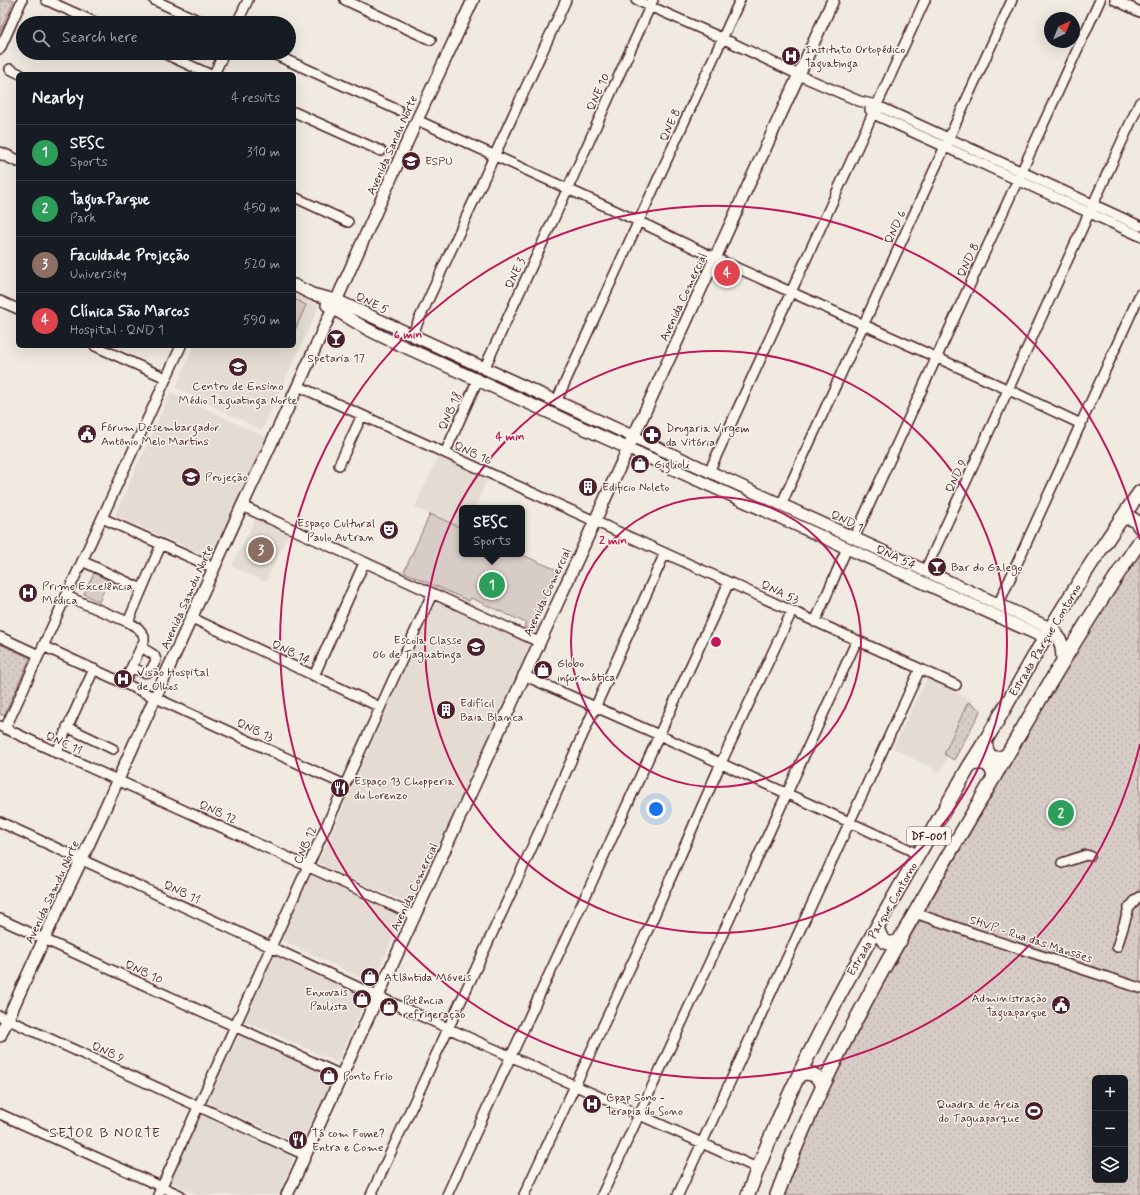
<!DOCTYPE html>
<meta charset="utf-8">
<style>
:root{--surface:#171b24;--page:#20242c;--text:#f1f3f6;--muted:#9ea1a6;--line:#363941;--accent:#a6949b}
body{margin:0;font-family:Mynerve,sans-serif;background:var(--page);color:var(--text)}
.controls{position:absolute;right:12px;bottom:12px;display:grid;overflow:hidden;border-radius:6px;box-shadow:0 4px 16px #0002}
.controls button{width:36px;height:36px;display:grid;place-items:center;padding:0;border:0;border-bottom:1px solid var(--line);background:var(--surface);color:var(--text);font:20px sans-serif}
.compass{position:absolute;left:1044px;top:12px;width:36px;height:36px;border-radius:50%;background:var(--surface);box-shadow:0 4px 16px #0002;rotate:43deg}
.you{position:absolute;left:656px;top:809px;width:14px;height:14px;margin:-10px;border:3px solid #fff;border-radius:50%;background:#1a73e8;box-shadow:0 0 0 6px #1a73e833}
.badge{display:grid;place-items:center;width:26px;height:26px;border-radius:50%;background:var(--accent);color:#fff;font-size:13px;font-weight:700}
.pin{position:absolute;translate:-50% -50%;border:2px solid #fff;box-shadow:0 1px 4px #0006}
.popup{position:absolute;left:459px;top:505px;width:66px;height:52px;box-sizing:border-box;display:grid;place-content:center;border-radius:6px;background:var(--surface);filter:drop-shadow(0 1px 3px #0005);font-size:13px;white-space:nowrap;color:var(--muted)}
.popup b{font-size:15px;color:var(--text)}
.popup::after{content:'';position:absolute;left:50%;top:100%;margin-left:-8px;border:8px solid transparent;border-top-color:var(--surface)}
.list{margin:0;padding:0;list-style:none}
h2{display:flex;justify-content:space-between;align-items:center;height:52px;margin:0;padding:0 16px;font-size:17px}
h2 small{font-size:13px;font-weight:400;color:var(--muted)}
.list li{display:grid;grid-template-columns:26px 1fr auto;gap:12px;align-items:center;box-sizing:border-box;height:56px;padding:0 16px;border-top:1px solid var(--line)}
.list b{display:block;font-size:15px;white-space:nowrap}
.list p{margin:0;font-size:13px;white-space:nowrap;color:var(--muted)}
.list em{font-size:13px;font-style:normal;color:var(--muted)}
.icon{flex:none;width:22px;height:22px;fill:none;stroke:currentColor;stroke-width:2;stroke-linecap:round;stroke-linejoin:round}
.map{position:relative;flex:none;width:1140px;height:1195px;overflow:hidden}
.search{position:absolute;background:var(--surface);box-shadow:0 4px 16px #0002;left:16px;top:16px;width:280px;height:44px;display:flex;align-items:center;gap:10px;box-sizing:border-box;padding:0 14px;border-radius:22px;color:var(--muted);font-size:15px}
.panel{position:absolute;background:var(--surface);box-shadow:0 4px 16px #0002;left:16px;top:72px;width:280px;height:276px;border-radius:6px}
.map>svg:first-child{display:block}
</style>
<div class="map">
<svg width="1140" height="1195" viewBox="0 0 1140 1195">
<defs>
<pattern id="park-dots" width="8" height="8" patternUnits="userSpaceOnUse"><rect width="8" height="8" fill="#d8ccc6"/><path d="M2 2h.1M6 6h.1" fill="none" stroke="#bbafaa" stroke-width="1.8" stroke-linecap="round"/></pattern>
</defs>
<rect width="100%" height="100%" fill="#f0eae0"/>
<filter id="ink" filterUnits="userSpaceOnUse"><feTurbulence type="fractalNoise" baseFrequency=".025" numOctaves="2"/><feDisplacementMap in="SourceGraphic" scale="8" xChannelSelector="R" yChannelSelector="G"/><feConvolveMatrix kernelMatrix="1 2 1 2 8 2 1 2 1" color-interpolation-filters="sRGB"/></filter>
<g filter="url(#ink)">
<path fill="#e4dbd2" d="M294,294l25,12 -57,124 -86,-42 18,-42h100z
M171,392l96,46 -54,121 -98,-44z
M438,457l49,22 -12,29h-13v20l-47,-21z
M256,518l33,15 -23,49 -34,-16z
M437,599l96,43 -121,263 -94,-42z
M927,678l46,23 -33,71 -47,-24z
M312,873l92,41 -32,69 -92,-44z
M274,952l94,44 -31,66 -92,-41z
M241,1032l95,42 -34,70 -98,-42z
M201,1112l95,41 -18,42h-80l-28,-13z"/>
<path fill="#d8ccc6" stroke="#917678" d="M294,299l12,6 -11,25h-1z
M430,514l32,14v26h58l37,16 -23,52 4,2 -3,7 -11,-4 2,-4 -55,-25 -2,3 -65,-29z
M94,573l14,7 -9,22 -15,-8z"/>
<path fill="url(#park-dots)" stroke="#917678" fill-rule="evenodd" d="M0,0h14l-14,32z
M1140,550v645h-357l18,-45 24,-53 50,-99 190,-330zM1095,1078h30v102h-30z
M0,644l30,14 -26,58 -4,-2z
M968,702l13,8 -27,50 -10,-6z"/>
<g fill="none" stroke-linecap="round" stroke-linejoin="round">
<defs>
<path id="minor" d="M46,0l51,23
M154,0l50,23
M345,0l86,40
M636,0l86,38 77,37 60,26 17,4 264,121
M1115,0l25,12
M237,23l11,-23
M0,49l22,-49
M163,53l46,21
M271,53l127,57
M10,69l10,5
M214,74l10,-21
M870,110l10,7 26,12 234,107
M294,112l87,39
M417,120l223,102 75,36 294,132 72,34
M294,197l54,25
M0,301l18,8
M412,335l154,-335
M95,346l71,32
M484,369l84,-181 85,-188
M298,386l494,225 164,74
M556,402l184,-402
M445,453l33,-74
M339,465l23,-50
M709,472l82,-180 134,-292
M781,505l231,-505
M242,506l297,136
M102,518l112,50
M854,538l246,-538
M82,561l60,28
M925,571l215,-469
M66,596l62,26 10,6 4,5 2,4v4l-20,42
M998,605l142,-311
M192,618l188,89
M128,622l33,-77
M815,622l32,-74
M0,637l39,18
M43,646l302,139
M132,668c15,6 17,8 24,-8l-2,-5 -13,-8
M523,675l136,60 249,114 5,3 3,7
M314,676l50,-113
M0,726c138,65 277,125 415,190
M67,727l46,22
M5,729l176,-383
M56,753l38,-84
M0,822l377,174 380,172
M1062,863l24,-8 4,1
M915,913l78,27 147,48
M0,919l341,156
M1117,947l12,-39 7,-8 4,-3
M0,1016l305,139
M0,1114l180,81
M158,1195l274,-601
M371,1195l152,-328 142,-314
M447,1195l64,-139 75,-161 143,-313
M524,1195l126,-270 71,-162 71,-152
M602,1195l111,-240 144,-315
M678,1195l242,-526"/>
<path id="major" d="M0,153l18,8
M294,285l18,9 24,6 714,328
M327,305l40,24 18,9 660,300
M0,1036l44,-97 38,-80 160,-353 56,-120 119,-266 56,-120
M287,1195l546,-1195"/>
<path id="highway" d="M1120,520c9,-4 15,-2 20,7
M1050,628c11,9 13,19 13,33
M985,741c2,15 6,20 21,15
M970,765c13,-5 22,-2 24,13
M877,927c4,14 8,19 23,14
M799,1074c13,-2 17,0 24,11
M748,1195c10,-29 22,-56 34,-84 54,-120 123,-232 188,-346 29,-44 53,-91 80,-136 28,-46 58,-92 90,-137
M777,1195c48,-131 120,-252 190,-372 56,-95 111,-191 173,-282"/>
</defs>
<use href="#minor" stroke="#4a1f2b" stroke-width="12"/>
<use href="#major" stroke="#4a1f2b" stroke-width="14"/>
<use href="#highway" stroke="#4a1f2b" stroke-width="16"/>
<use href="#minor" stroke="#fbf7ec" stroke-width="9"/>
<use href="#major" stroke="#fbf7ec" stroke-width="11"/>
<use href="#highway" stroke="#fbf7ec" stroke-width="13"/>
</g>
</g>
<g fill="none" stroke="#c2185b" stroke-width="2">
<circle cx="716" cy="642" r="145"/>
<circle cx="716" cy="642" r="291"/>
<path d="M1140 744A436 436 0 1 1 1140 540"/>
</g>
<defs>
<symbol id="hospital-disc" viewBox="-11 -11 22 22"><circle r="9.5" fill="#4a1f2b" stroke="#fbf7ec"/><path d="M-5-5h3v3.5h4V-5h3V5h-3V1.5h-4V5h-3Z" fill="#fff"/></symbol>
<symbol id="school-disc" viewBox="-11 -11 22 22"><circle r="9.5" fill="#4a1f2b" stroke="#fbf7ec"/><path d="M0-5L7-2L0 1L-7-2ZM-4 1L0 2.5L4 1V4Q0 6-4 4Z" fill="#fff"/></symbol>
<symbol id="bar-disc" viewBox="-11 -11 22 22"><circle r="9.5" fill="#4a1f2b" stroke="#fbf7ec"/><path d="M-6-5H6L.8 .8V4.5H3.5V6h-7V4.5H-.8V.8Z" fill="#fff"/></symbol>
<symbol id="civic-disc" viewBox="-11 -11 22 22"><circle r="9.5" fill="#4a1f2b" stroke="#fbf7ec"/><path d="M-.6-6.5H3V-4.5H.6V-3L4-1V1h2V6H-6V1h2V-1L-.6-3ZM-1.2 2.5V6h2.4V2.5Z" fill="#fff"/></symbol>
<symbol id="pharmacy-disc" viewBox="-11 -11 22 22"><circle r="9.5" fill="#4a1f2b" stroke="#fbf7ec"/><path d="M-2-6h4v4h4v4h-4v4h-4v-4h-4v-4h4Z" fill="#fff"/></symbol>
<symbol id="shop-disc" viewBox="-11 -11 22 22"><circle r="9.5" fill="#4a1f2b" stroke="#fbf7ec"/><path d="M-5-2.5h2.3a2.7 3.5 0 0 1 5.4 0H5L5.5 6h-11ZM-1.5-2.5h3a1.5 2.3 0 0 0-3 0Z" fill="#fff"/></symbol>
<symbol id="building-disc" viewBox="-11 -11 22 22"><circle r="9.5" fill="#4a1f2b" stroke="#fbf7ec"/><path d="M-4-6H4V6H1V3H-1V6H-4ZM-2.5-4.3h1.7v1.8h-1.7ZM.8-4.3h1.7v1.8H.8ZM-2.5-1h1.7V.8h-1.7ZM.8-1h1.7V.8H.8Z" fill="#fff"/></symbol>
<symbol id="theatre-disc" viewBox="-11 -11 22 22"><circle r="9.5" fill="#4a1f2b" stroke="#fbf7ec"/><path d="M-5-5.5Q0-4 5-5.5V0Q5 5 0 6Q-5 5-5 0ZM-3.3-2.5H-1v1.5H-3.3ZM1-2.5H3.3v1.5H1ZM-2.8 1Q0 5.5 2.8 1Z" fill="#fff"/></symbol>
<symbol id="restaurant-disc" viewBox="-11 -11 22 22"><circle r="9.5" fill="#4a1f2b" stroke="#fbf7ec"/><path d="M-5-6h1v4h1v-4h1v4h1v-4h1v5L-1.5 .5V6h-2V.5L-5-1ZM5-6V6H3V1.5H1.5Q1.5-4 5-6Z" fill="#fff"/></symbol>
<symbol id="stadium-disc" viewBox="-11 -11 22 22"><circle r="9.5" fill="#4a1f2b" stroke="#fbf7ec"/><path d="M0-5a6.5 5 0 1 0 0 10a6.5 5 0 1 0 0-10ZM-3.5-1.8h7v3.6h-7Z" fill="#fff"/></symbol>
</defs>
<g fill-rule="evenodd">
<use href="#hospital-disc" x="780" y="45" width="22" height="22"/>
<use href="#school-disc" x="400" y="150" width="22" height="22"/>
<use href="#bar-disc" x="325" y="328" width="22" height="22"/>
<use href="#school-disc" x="227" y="356" width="22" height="22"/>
<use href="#civic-disc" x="76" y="423" width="22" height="22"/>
<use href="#pharmacy-disc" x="641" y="424" width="22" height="22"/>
<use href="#shop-disc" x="629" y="453" width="22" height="22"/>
<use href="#school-disc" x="180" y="466" width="22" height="22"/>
<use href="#building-disc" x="577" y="476" width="22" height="22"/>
<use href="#theatre-disc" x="378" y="519" width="22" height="22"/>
<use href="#bar-disc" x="926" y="556" width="22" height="22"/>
<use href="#hospital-disc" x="17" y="582" width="22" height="22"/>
<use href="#school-disc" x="465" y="636" width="22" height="22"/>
<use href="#shop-disc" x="532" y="659" width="22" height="22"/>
<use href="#hospital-disc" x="112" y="668" width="22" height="22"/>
<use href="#building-disc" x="435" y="699" width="22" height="22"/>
<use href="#restaurant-disc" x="329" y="777" width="22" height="22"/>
<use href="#shop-disc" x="359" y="966" width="22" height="22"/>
<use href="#shop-disc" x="351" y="988" width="22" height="22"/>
<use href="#civic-disc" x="1050" y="994" width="22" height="22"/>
<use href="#shop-disc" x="378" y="996" width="22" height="22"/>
<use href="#shop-disc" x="318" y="1065" width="22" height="22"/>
<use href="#hospital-disc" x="581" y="1093" width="22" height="22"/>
<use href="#stadium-disc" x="1023" y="1100" width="22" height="22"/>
<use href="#restaurant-disc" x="287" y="1129" width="22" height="22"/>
</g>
<g text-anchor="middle" stroke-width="3" stroke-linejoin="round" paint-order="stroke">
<rect fill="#fbf7ec" stroke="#7f6065" stroke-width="1" x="907" y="827" width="44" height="18" rx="3"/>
<g font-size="11" font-weight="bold" fill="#4a1f2b">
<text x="929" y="840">DF-001</text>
</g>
<g font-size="12" fill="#4a1f2b" stroke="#fbf7ec" text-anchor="start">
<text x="805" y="53">Instituto Ortopédico<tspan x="805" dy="14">Taguatinga</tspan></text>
<text x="425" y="165">ESPU</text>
<text x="336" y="362" text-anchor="middle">Spetaria 17</text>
<text x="238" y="390" text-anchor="middle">Centro de Ensino<tspan x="238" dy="14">Médio Taguatinga Norte</tspan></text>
<text x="101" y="431">Fórum Desembargador<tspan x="101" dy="14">Antônio Melo Martins</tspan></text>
<text x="666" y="432">Drogaria Virgem<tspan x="666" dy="14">da Vitória</tspan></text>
<text x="654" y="468">Giglioli</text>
<text x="205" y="481">Projeção</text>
<text x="602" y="491">Edificio Noleto</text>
<text x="375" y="527" text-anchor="end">Espaço Cultural<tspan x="375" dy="14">Paulo Autran</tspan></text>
<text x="951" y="571">Bar do Galego</text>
<text x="42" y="590">Prime Excelência<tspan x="42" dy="14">Médica</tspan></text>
<text x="462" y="644" text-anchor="end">Escola Classe<tspan x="462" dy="14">06 de Taguatinga</tspan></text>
<text x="557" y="667">Globo<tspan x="557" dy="14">informática</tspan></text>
<text x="137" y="676">Visão Hospital<tspan x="137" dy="14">de Olhos</tspan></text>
<text x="460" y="707">Edifícil<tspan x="460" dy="14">Baia Blanca</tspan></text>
<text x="354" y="785">Espaço 13 Chopperia<tspan x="354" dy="14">du Lorenzo</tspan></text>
<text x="384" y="981">Atlântida Móveis</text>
<text x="348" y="996" text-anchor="end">Enxovais<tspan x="348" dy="14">Paulista</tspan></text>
<text x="1047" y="1002" text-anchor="end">Administração<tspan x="1047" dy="14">Taguaparque</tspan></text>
<text x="403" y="1004">Potência<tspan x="403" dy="14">refrigeração</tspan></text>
<text x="343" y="1080">Ponto Frio</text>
<text x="606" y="1101">Cpap Sono -<tspan x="606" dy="14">Terapia do Sono</tspan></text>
<text x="1020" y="1108" text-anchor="end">Quadra de Areia<tspan x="1020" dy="14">do Taguaparque</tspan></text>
<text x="312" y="1137">Tá com Fome?<tspan x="312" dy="14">Entra e Come</tspan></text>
</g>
<g font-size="12" fill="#4a1f2b" stroke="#fbf7ec">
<text transform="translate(598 92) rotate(-66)" y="4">QNE 10</text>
<text transform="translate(670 125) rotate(-66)" y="4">QNE 8</text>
<text transform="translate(392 145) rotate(-66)" y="4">Avenida Sandu Norte</text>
<text transform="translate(895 227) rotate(-65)" y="4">QND 6</text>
<text transform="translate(968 260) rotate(-65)" y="4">QND 8</text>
<text transform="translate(515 273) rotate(-65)" y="4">QNE 3</text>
<text transform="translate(683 297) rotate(-65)" y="4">Avenida Comercial</text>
<text transform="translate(372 303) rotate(25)" y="4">QNE 5</text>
<text transform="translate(450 411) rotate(-66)" y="4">QNB 18</text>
<text transform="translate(473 453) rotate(24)" y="4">QNB 16</text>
<text transform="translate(956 476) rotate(-65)" y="4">QND 9</text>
<text transform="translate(847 521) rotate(25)" y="4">QND 1</text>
<text transform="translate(896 557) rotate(25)" y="4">QNA 54</text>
<text transform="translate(547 592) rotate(-65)" y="4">Avenida Comercial</text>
<text transform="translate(780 592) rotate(25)" y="4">QNA 53</text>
<text transform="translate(187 597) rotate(-66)" y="4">Avenida Samdu Norte</text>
<text transform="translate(1045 640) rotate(-59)" y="4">Estrada Parque Contorno</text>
<text transform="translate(291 652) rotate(25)" y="4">QNB 14</text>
<text transform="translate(255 730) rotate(25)" y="4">QNB 13</text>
<text transform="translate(64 743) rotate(25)" y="4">QNC 11</text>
<text transform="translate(218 812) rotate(24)" y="4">QNB 12</text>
<text transform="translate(305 845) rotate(-66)" y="4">CNB 12</text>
<text transform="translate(414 887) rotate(-65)" y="4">Avenida Comercial</text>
<text transform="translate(52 892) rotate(-65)" y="4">Avenida Samdu Norte</text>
<text transform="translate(182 892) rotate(25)" y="4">QNB 11</text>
<text transform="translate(882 919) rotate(-60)" y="4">Estrada Parque Contorno</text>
<text transform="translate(1031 939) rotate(18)" y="4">SHVP - Rua das Mansões</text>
<text transform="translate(144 972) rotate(25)" y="4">QNB 10</text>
<text transform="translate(108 1052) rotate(24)" y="4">QNB 9</text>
</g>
<g font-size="14" letter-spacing="1" fill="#4a1f2b" stroke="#fbf7ec">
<text x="105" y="1137">SETOR B NORTE</text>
</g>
</g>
<circle cx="716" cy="642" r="6" fill="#c2185b" stroke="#fbf7ec" stroke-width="2"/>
<g font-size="12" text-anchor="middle" font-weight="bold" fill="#c2185b" stroke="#fbf7ec" stroke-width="3" stroke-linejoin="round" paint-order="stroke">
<text x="408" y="338">6 min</text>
<text x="510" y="440">4 min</text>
<text x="613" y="544">2 min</text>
</g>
</svg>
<div class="controls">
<button>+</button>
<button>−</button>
<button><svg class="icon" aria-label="layers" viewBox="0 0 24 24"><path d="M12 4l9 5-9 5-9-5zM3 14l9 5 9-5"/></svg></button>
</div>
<svg class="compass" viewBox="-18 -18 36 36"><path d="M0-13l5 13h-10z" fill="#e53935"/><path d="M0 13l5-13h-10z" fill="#9ea1a6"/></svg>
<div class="you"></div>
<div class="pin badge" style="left:492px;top:585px;background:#2e9e5b">1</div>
<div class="popup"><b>SESC</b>Sports</div>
<div class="pin badge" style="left:1061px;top:813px;background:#2e9e5b">2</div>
<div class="pin badge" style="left:261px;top:550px;background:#8d6e63">3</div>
<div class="pin badge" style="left:727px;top:273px;background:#e0444e">4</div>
<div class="search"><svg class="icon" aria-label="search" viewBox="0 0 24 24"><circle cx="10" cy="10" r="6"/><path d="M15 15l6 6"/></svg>Search here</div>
<section class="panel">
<h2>Nearby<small>4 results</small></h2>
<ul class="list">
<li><span class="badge" style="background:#2e9e5b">1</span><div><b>SESC</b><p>Sports</p></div><em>310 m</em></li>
<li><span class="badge" style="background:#2e9e5b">2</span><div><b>TaguaParque</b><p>Park</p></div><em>450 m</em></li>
<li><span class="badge" style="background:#8d6e63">3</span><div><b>Faculdade Projeção</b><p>University</p></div><em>520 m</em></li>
<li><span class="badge" style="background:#e0444e">4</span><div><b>Clínica São Marcos</b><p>Hospital · QND 1</p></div><em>590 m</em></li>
</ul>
</section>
</div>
